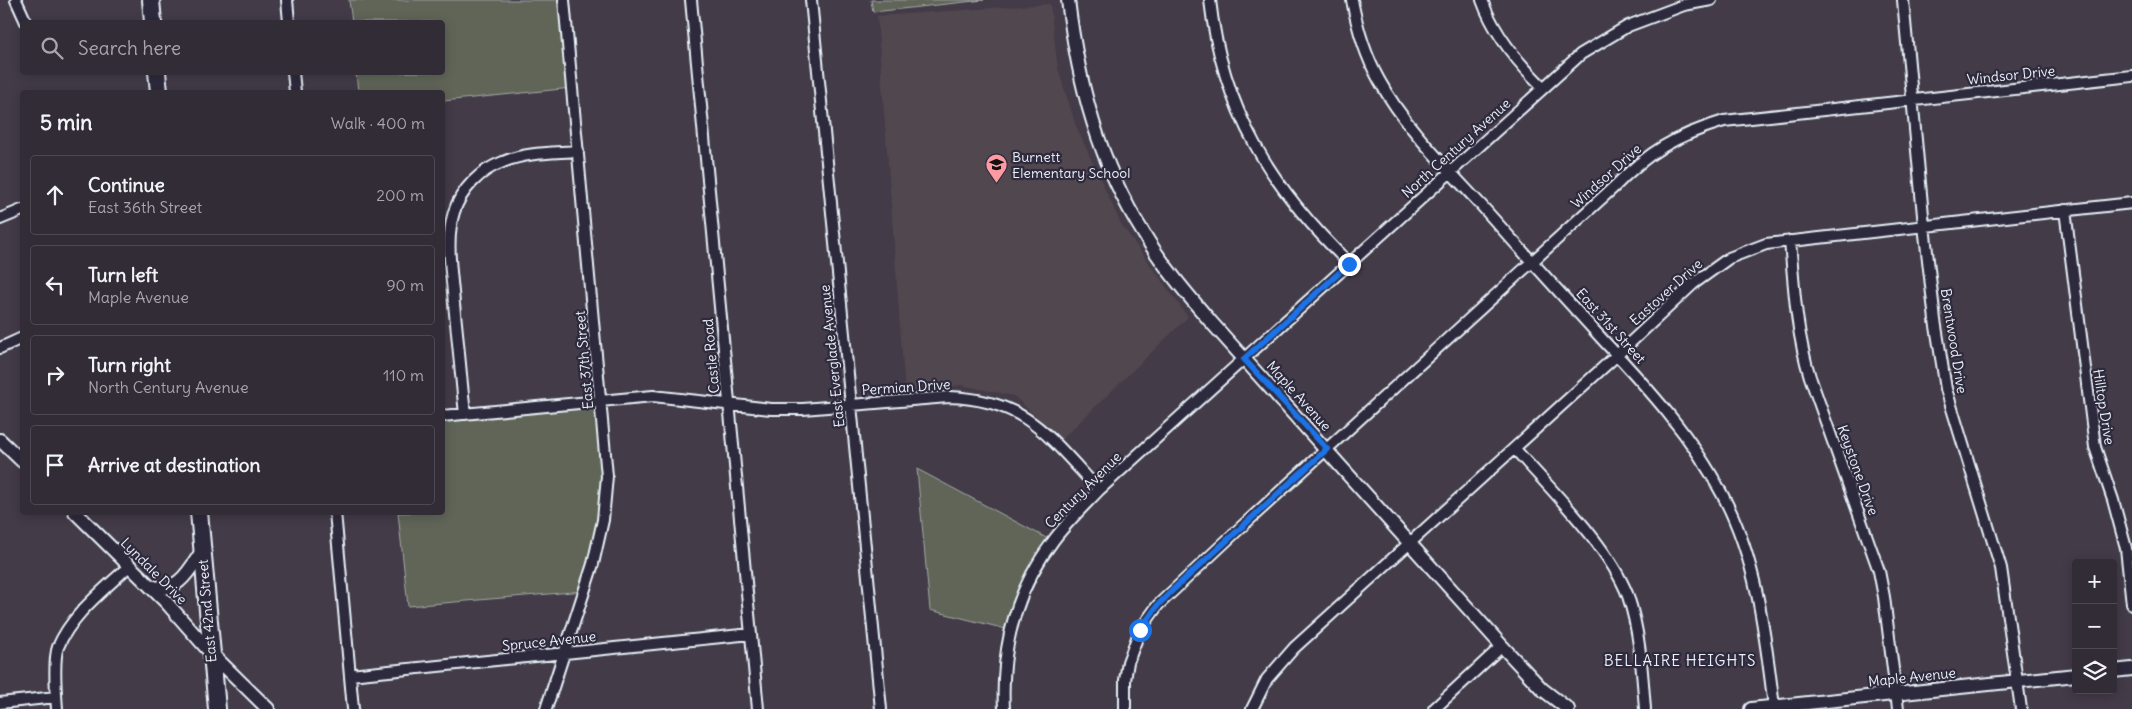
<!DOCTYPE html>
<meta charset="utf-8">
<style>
:root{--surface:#322c36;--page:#3d3842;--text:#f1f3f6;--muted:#a8a7ad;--line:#4d4851}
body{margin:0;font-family:Delius,sans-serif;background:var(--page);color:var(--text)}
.controls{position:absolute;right:15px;bottom:15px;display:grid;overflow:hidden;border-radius:5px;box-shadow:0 2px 12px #0003}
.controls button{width:45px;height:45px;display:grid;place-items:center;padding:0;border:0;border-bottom:1px solid var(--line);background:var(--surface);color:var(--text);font:25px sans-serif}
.stop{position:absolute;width:15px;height:15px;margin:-11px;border:4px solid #1a73e8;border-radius:50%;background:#fff}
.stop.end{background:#1a73e8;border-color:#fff;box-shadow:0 1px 5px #0008}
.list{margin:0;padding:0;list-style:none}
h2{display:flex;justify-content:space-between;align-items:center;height:65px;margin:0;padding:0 20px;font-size:21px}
h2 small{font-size:16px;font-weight:400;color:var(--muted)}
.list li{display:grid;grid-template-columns:32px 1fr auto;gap:15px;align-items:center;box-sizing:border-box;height:80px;margin:0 10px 10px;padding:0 10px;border:1px solid var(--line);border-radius:5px}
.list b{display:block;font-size:19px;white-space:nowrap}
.list p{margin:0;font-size:16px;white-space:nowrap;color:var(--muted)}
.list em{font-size:16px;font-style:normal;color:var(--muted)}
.icon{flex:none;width:28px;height:28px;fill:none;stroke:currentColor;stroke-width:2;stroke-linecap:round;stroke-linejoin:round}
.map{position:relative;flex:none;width:2132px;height:709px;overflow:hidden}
.search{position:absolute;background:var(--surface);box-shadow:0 2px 12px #0003;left:20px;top:20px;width:425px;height:55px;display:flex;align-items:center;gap:12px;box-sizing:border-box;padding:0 18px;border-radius:5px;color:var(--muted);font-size:19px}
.panel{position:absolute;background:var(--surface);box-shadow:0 2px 12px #0003;left:20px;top:90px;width:425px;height:425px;border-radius:5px}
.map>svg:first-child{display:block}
</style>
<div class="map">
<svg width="2132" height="709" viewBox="0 0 2132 709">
<rect width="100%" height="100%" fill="#433b48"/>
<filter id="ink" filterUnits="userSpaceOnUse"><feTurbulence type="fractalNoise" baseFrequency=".02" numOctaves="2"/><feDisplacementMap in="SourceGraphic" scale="10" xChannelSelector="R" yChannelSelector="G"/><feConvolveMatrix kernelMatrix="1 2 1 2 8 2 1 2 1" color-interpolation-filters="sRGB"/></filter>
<g filter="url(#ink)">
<path fill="#51474f" d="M1050,4l8,65 18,57 45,98 67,93 -127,123 -47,-44 -53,-11 -56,8 -28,-377z"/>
<path fill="#606558" stroke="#a4aba8" d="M349,0h215l8,88 -129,13 -1,-9h-84l-2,-19 86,-1v-50h-90z
M871,0h113l-111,12z
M602,401l5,75 -23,115 -176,15 -10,-93 44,-1 1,-96z
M917,469l135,72 -42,89 -80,-20z"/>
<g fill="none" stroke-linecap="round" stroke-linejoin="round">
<defs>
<path id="minor" d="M16,0l10,22
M287,0l2,22
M691,0l67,709
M811,0l70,709
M1210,0c12,109 61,188 139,263
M1352,0c5,27 13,55 27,80 25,46 66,86 102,125 40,45 81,90 122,135 44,47 89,96 119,154 35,65 43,140 52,213
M1482,0c12,34 35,62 61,87
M1903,0l21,226 11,94 11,69 55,179 20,141
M293,72l2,20
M2065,210l30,237 18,53 13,48 6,56
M0,219l22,-9
M1790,241c4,46 6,91 20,136l69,194 5,26 14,112
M0,348l22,-10
M465,414c-4,-37 -7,-74 -11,-110 -2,-30 -9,-63 0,-92 7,-22 26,-42 49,-50 23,-10 50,-9 75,-11
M442,416l211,-20 118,13h32l145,-12c78,2 101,40 151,93
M1515,449c36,41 94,97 113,147 12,36 14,75 17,113
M335,512l18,197
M350,675l401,-41
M0,703l56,-6
M57,709c-1,-14 -4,-49 1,-62 14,-33 46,-57 71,-81
M546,709l47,-145 10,-44 4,-44 -43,-476
M1004,709c-3,-61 12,-119 49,-168 13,-18 30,-34 46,-51l482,-436 47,-28 56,-21 27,-5
M1125,709v-29l3,-18 12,-32 18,-25 81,-76 374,-341c36,-37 62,-52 111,-67l408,-45
M1252,709l15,-30 27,-31 323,-293 76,-71 36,-26 37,-14 366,-41
M1434,709l68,-63"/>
<path id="tertiary" d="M1068,0c10,83 31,163 76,234 19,32 43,60 67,88l291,324 40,43 26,20
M0,440l22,21
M75,512l91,90 44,50 58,57
M150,586c27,9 39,-15 52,-35
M2113,671l19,-2
M1751,709l325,-34"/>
<path id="trunk" d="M151,0l2,22
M157,72l2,20
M199,512l18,197"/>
</defs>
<use href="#minor" stroke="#e8f1f8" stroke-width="14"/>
<use href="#tertiary" stroke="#e8f1f8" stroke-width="16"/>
<use href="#trunk" stroke="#e8f1f8" stroke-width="20"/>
<use href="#minor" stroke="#2f2a3d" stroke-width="10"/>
<use href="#tertiary" stroke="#2f2a3d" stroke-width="12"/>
<use href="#trunk" stroke="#2f2a3d" stroke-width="16"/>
</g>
</g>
<g fill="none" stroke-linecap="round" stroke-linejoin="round" filter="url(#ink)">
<path stroke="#1a73e8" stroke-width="6" d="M1140,630l18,-25 16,-16 153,-140 -83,-90 105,-95"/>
</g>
<defs>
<symbol id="school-pin" viewBox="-11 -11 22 30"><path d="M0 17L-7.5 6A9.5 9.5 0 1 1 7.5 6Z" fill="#ff9aa2" stroke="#2f2a3d"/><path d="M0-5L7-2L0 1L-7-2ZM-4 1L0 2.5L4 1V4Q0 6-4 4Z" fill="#111"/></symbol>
</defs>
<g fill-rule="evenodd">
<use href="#school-pin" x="984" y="152" width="25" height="34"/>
</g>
<g text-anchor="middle" stroke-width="4.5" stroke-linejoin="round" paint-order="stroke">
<g font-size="14" fill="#e8f1f8" stroke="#2f2a3d">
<text transform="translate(2011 75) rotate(-6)" y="5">Windsor Drive</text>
<text transform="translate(1456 148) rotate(-42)" y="5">North Century Avenue</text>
<text transform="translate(1606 176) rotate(-42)" y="5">Windsor Drive</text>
<text transform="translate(1666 292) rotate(-42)" y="5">Eastover Drive</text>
<text transform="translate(1611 326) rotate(48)" y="5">East 31st Street</text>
<text transform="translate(1954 341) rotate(81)" y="5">Brentwood Drive</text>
<text transform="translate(711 356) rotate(-95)" y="5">Castle Road</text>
<text transform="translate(832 356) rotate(-96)" y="5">East Everglade Avenue</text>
<text transform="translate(584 360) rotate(-95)" y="5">East 37th Street</text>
<text transform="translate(906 387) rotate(-4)" y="5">Permian Drive</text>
<text transform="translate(1299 396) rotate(48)" y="5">Maple Avenue</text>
<text transform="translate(2104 407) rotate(81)" y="5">Hilltop Drive</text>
<text transform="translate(1858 470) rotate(70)" y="5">Keystone Drive</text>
<text transform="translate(1083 490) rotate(-45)" y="5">Century Avenue</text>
<text transform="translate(154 571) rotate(45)" y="5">Lyndale Drive</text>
<text transform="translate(207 611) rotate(-95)" y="5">East 42nd Street</text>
<text transform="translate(549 641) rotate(-6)" y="5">Spruce Avenue</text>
<text transform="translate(1912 677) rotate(-6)" y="5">Maple Avenue</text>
</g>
<g font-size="14" fill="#e8f1f8" stroke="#2f2a3d" text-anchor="start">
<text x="1012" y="162">Burnett<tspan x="1012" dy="16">Elementary School</tspan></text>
</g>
<g font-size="15" letter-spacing="1" fill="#e8f1f8" stroke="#2f2a3d">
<text x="1680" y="666">BELLAIRE HEIGHTS</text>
</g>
</g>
</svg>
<div class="controls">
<button>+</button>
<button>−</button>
<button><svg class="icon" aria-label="layers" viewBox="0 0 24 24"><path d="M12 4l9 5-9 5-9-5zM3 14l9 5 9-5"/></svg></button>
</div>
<div class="stop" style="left:1140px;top:630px"></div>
<div class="stop end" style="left:1349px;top:264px"></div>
<div class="search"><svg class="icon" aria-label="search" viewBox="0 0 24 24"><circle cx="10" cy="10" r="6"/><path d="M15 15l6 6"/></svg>Search here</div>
<section class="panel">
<h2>5 min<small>Walk · 400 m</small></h2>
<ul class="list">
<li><svg class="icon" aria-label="ahead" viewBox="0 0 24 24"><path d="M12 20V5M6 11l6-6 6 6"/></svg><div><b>Continue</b><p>East 36th Street</p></div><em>200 m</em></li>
<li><svg class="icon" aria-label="left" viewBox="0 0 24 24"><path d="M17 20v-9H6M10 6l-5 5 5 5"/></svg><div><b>Turn left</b><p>Maple Avenue</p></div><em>90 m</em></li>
<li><svg class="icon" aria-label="right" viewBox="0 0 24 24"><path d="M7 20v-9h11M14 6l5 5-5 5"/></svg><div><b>Turn right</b><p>North Century Avenue</p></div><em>110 m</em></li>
<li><svg class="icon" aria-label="arrive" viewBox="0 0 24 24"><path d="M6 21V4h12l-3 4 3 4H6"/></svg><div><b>Arrive at destination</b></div></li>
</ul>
</section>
</div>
